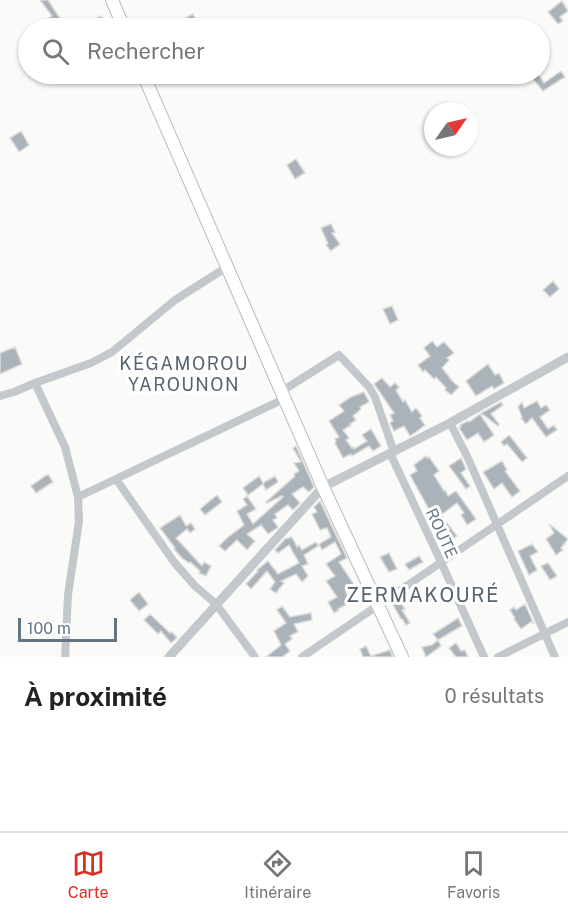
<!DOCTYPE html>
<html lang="fr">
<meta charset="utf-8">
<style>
:root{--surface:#fff;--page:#f2f2f2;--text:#222;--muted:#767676;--line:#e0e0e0;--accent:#d93025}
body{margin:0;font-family:"Public Sans",sans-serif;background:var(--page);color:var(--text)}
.compass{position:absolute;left:424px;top:102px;width:54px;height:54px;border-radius:50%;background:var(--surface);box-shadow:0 2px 4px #0004;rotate:56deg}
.scale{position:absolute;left:18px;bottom:15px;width:99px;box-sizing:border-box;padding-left:6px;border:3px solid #657683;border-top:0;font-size:16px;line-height:21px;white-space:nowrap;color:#657683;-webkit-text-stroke:4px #fff;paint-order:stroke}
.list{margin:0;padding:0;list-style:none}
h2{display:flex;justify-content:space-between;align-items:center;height:78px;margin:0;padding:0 24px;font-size:26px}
h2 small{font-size:20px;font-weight:400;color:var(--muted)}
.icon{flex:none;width:33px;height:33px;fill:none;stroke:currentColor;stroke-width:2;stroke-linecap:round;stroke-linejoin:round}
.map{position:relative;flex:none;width:568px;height:657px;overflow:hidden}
.search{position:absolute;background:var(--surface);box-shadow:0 2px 4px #0004;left:18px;right:18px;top:18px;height:66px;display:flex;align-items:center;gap:15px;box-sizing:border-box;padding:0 21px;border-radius:33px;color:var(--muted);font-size:22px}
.sheet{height:174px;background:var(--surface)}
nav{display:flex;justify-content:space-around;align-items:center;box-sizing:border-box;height:84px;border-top:2px solid var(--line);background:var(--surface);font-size:16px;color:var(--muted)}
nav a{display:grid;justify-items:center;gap:3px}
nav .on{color:var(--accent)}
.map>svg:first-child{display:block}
</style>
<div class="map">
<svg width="568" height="657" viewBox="0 0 568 657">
<rect width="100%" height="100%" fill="#fafaf8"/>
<path fill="#aab3b9" stroke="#dcdcda" stroke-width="1.5" d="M40,0h8l15,23 -11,5h-3l-3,-8 6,-4z
M562,1l6,10 -8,6 3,4 -5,3 -10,-12z
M193,14l5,11 12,-5 3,5 -8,3h-15l-5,-10z
M101,16l8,12h-15l-1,-8z
M561,71l4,6 -22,14 -11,-13 6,-4 6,9z
M21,131l8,14 -10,7 -9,-14z
M296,159l9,14 -10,6 -8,-14z
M331,224l4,8 -3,1 8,11 -9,7 -5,-6 2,-1 -7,-16z
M553,281l6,8 -9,8 -7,-7z
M392,306l6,14 -8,4 -7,-15z
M432,341l5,6 7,-5 10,11 -7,5 2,2 -7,8 9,11h-1l9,8 -8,8 -6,-5 1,-2 -10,-11 -2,2 -9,-9 -2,2 -5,-7 12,-9 -6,-8z
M15,347l7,17 -22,10v-21z
M488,364l7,11 4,-2 5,10 -10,6 -2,-3 -16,10 -10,-15z
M382,378l8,9 5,-4 4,4 -3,3 7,12 2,-2 7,12 4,-4 6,8 -2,2 5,7 -9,7 -6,4 -6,-10 -10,5 -4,-8 3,-2 -3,-6 4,-2 -20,-29z
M364,392l5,10 -9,5 1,2 -8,7 3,4 -6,4 1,1 -8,5 6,8 -3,2 6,8 1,-1 1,2 13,-8 -5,-6 9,-6 10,17 -8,5 -4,-5 -17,10 -1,-2 -8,4 -8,-15 1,-1 -1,-3 4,-2 -10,-16 15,-10 -5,-6 12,-8z
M537,401l4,7 5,-3 4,5 -10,7 8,12 6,-4 3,5 -11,7 -14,-19 -6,6 -5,-6 1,-1 -4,-10 4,-5 2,6z
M501,402l2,3 -12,9 8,10 -1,2 -17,-13z
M480,414l14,21 -10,7 -6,-9 -11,7 -8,-12 2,-1 -1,-2 8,-4 1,1z
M508,436h2l17,22 -5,4 -15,-18 -3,2 -3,-4z
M296,446l18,41 -5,5 -6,-5 -11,7 8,9 -7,7 -5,-5 -13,9 2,4 -4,2 5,7 -1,1 -9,6 -7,-9 -14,9 8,7 -8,9 -10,-10 -12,11 -6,-5 8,-8 17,-13 -7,-14 10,-6 -4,-6 4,-3 9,13 -9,5 6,10 30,-27 -1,-1 -15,7 -1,-1 29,-26 -1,-2 5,-3 -5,-8 7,-1 -8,-14z
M426,456l1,2 2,-1 10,14 -5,4 10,16 1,-1 3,6 8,-5 20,28 -9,6 -6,-10 3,-2 -7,-10 -16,12 16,21 -7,5 -3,-4 2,-1 -12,-18 -3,2 -3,-5h1l-22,-40 7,-4 -3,-6z
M461,458l5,11 -5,4 9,13 -4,3 -17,-23z
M502,461l5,9 -2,1 15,20 -8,6 -10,-14 -8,6 -11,-17z
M48,474l5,8 -17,11 -5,-7z
M259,476l4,7 12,-7 3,6 -12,8 -3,-6 -15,11 -5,-7z
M217,495l5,7 -17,13 -5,-6z
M320,501l27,57 -8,4 16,24 -9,6 5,10 -13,7 1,1 -5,3 -6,-11 9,-5 -11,-16 9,-5 -9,-12 15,-10 -6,-12 -13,8 -3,-6 12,-7 -4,-9 -7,2 -8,-16 5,-2 -3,-5z
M180,515l6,11 5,-3 4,6 -5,4 -3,-4 -11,9 26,28 2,-4 7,4 -5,10 -7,-3 1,-2 -10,-9 -1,1 -7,-5 -8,-9 1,-1 -15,-20z
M549,524l19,15 -7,9 2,2 -7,5 -10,-16 8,-6z
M292,537l5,10 2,-2 3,5 14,-8 2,4 -14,9 4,9 -6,2 6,10 -6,6 -6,-8 -15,7 3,2 -8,10 -6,-4 5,-7 -8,-11 -16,18 -5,-5 12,-13 -1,-1 11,-9 10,13 21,-11 -10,-18 -11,8 -3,-3 10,-11z
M532,544l6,8 -8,4 7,14 -8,5 -11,-24z
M389,553l8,16 -8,3 -9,-15z
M419,556l4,6 -14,8 -4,-6z
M548,563l9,13 -7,4 -9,-14z
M139,592l9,12 -9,7 -9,-11z
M398,599l7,10 -3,1 8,13 -4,2 -4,-6h-1l-9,-16z
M525,604l9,20 -2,-3 -11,8 -7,-10 1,-1 -5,-8 4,-3 2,3z
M282,606l8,11 21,-4 1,7 -18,4 4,8 -8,4 2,3 -7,5 5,7 -8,6h-16l15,-12 -7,-14 12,-8 -9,-13z
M150,614l20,19 2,-1 5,6 -6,5 -10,-12 -3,3 -14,-14z
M458,618l4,8 -24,14 -5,-6z
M438,640l3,6 -15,11 -4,-10 10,-2z
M456,643l5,8 4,-1 3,7h-12l-7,-9z
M366,646l5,10 19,-6 3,7h-30l-3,-8z"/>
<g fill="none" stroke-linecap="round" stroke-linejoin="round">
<defs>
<path id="primary" d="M112,0l12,28
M143,74l180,413 79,170"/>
</defs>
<use href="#primary" stroke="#b5babe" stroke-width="14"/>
<path stroke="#c3c8cc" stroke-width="8" d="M35,383l30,64 13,50 1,24 -11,74 -3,62
M282,391l57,-36 30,32 6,10 19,55
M0,396l14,-4 21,-9 56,-20 21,-11 63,-52 52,-33
M450,423l17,33 88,201
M390,453l51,109 43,95
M116,479l58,83 21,24 21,18 39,53
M78,497l208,-99
M302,657l266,-181
M498,657l70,-35"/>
<path stroke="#c3c8cc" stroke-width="9" d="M169,657l154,-170 127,-64 118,-66"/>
<use href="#primary" stroke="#fff" stroke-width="12"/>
</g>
<g text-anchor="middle" stroke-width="6" stroke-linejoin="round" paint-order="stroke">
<g font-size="16" fill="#657683" stroke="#fff">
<text transform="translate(442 533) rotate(65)" y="6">ROUTE</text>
</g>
<g font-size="18" letter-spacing="1.5" fill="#57646e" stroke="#fff">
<text x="184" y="370">KÉGAMOROU<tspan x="184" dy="21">YAROUNON</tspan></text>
</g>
<g font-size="20" letter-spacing="1.5" fill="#57646e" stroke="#fff">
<text x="423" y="602">ZERMAKOURÉ</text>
</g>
</g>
</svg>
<svg class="compass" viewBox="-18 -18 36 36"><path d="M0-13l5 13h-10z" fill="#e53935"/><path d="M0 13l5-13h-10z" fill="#767676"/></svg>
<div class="scale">100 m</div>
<div class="search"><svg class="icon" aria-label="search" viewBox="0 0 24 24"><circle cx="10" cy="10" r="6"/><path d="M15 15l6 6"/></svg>Rechercher</div>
</div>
<section class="sheet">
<h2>À proximité<small>0 résultats</small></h2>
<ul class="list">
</ul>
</section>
<nav>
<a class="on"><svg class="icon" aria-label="map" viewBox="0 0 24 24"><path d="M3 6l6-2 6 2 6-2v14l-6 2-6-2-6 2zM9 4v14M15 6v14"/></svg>Carte</a>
<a><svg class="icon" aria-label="directions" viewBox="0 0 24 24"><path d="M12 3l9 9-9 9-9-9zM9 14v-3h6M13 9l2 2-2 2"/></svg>Itinéraire</a>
<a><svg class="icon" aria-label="saved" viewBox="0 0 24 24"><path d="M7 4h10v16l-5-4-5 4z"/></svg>Favoris</a>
</nav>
